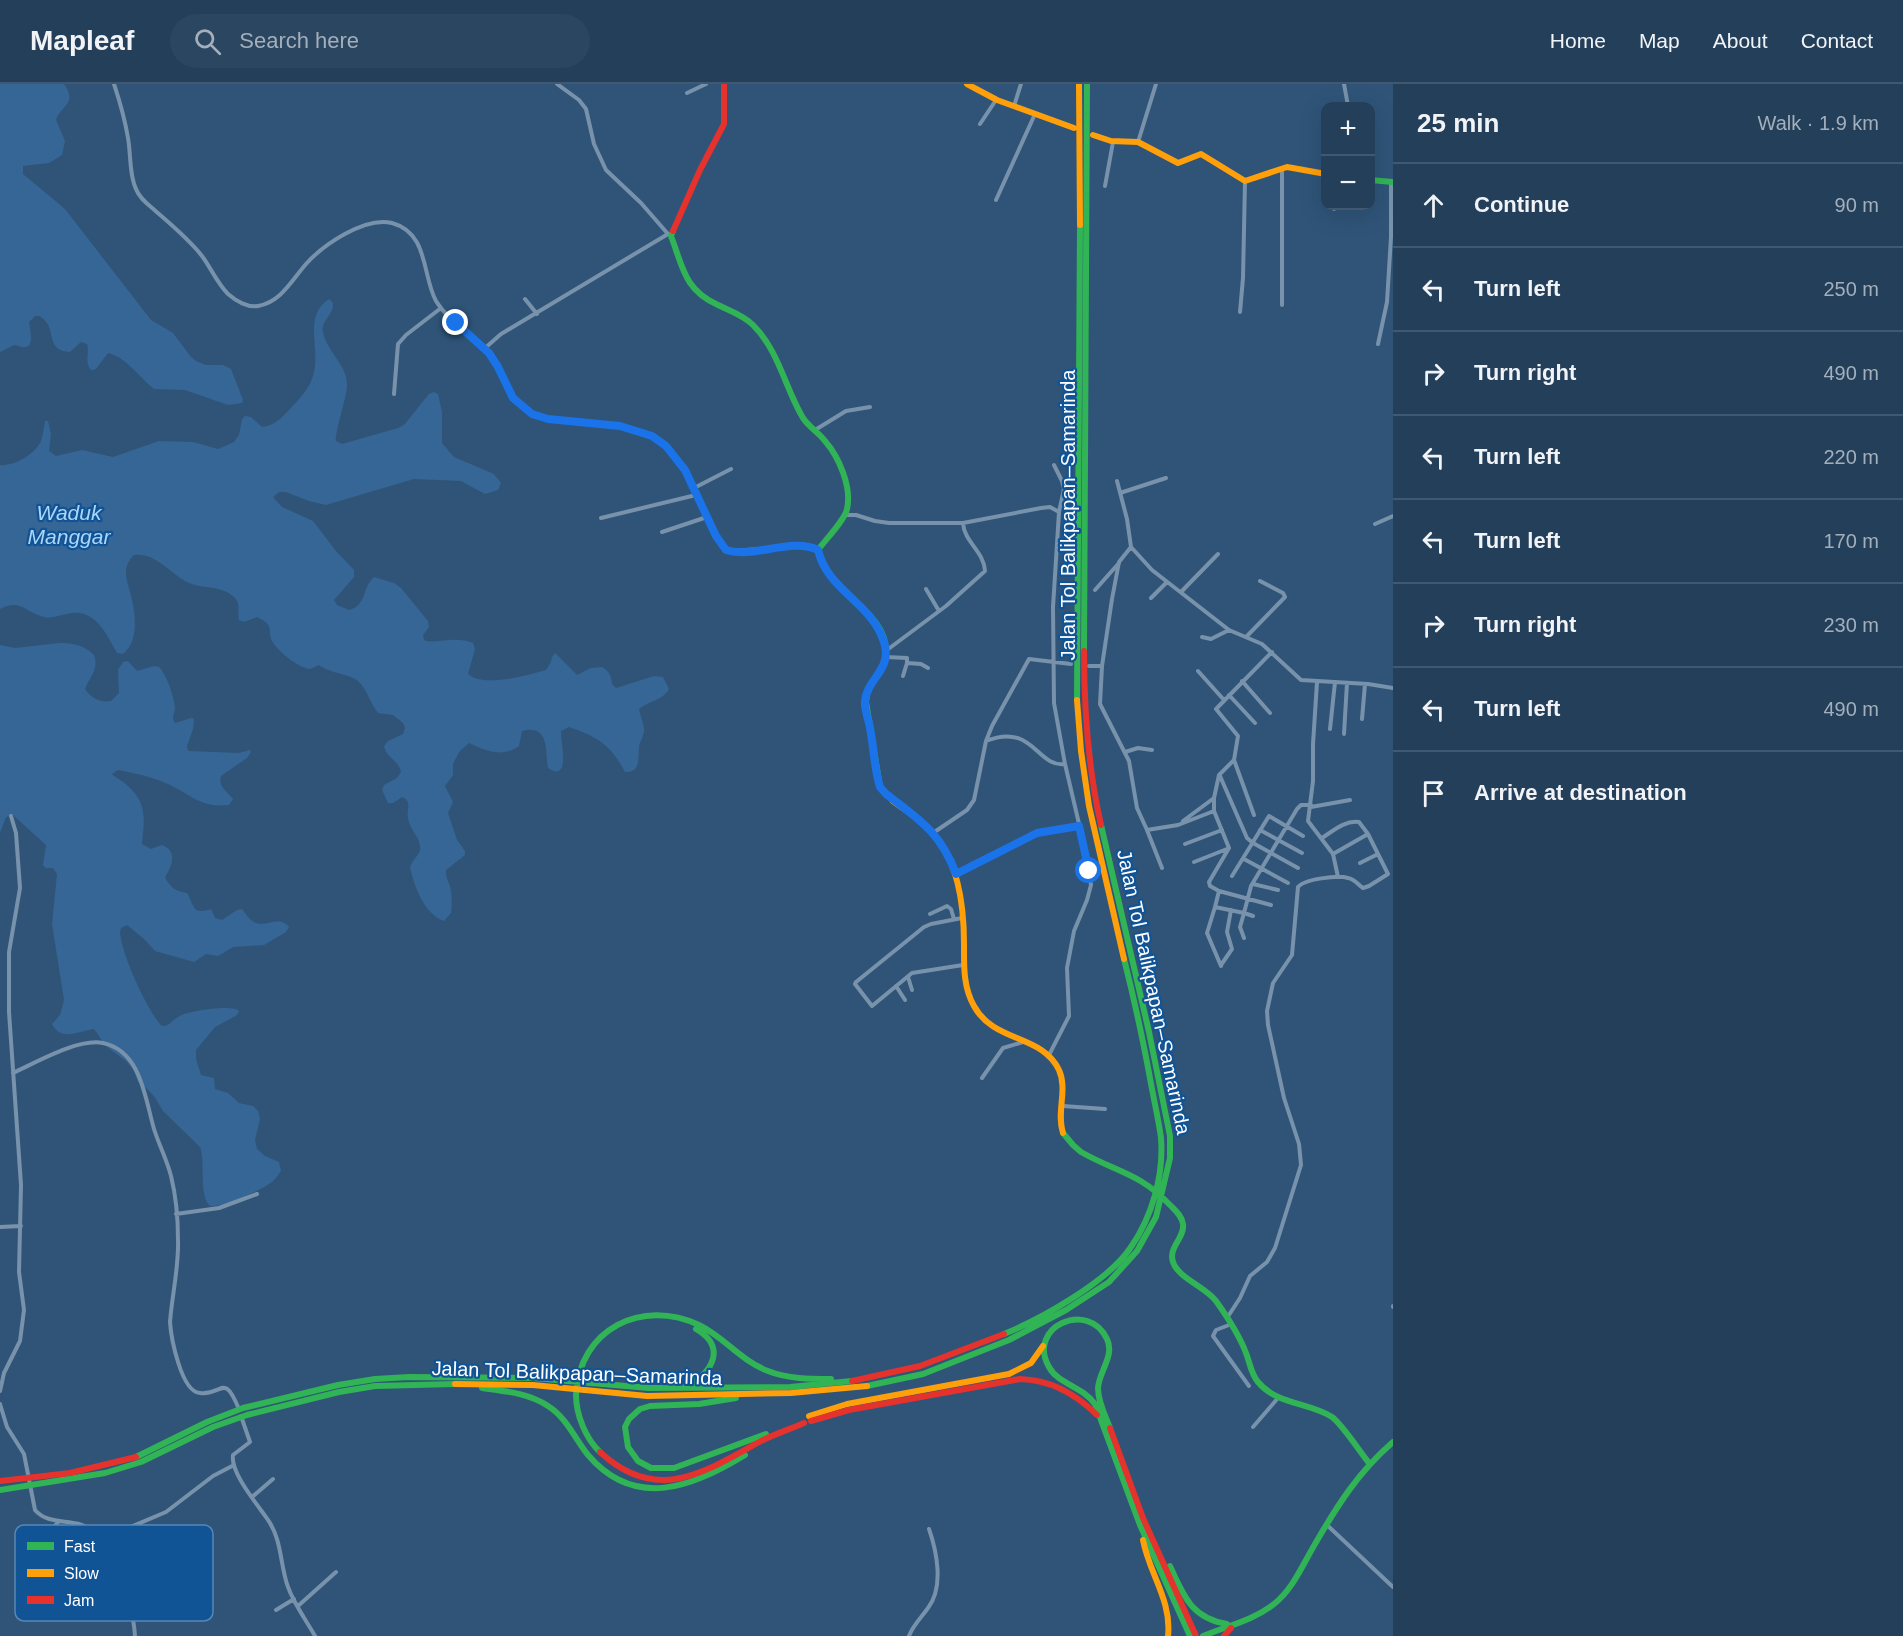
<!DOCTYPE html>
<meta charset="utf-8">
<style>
:root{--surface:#233f5a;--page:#2b4660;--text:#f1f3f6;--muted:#a3afbb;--line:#405870}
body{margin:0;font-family:Helvetica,sans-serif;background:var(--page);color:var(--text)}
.controls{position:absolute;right:18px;top:18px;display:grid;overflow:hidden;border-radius:12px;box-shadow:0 6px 24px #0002}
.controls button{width:54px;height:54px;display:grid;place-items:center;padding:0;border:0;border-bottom:2px solid var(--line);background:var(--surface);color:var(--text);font:30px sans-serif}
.stop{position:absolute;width:18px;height:18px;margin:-14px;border:4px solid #1a73e8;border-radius:50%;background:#fff}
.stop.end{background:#1a73e8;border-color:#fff;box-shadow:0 2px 6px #0008}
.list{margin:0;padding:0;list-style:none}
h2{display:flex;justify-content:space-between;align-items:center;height:78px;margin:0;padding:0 24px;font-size:26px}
h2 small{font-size:20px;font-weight:400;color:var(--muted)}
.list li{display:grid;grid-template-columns:39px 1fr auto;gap:18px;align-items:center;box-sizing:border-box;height:84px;padding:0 24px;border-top:2px solid var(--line)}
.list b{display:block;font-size:22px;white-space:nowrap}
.list em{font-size:20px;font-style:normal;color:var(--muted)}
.icon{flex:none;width:33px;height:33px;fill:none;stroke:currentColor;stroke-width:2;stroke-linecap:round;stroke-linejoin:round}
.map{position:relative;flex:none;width:1393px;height:1552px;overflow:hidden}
header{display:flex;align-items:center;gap:36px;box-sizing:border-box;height:84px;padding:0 30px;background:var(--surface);border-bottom:2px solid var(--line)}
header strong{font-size:28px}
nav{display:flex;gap:33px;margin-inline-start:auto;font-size:21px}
.search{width:420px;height:54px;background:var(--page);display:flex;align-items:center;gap:15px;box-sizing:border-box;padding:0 21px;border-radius:33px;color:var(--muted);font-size:22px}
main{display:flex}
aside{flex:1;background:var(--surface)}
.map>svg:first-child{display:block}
</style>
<header>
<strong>Mapleaf</strong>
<div class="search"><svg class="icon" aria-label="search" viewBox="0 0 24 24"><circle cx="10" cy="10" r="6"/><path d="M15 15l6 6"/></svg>Search here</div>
<nav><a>Home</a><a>Map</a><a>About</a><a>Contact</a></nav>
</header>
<main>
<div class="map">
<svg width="1393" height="1552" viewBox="0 0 1393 1552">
<rect width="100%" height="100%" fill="#2f5478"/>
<path fill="#366695" d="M0,0h64c14,20 -3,21 -8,36l9,21 -3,14 -13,8 -26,3v8l42,35 86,111 22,13 18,24 5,4 10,4h17l8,4 12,31 -1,3 -14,2 -43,-15 -31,-1c-14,-11 -28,-32 -46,-36l-12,16 -5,1c-7,-8 -1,-17 -4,-26l-6,-2 -11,10c-27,-1 -11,-26 -31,-36h-4l-6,6c1,7 6,24 -4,25 -4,1 -7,-2 -11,-2l-14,7z
M329,215l4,4c1,12 -13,18 -10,29 4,21 25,32 24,55 -1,12 -13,49 -11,54l6,3 56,-16 6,-3 25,-31 5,-2 4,2 4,18v31l12,14 40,17 7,9 -3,7 -13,4 -24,-13 -47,-2 -88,26 -17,-4 -23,-9h-7l-6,5 9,10 31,14 23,30 18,19v7l-20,23 3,5 12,5c18,-4 13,-23 25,-33l20,6 7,5 27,33 1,6 -6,8 1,5c10,5 31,-5 49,3l2,6 -7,25c15,14 60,1 78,-4l5,-8 1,-5 3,-4 22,22 14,-7 11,-1c7,4 9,8 10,17l4,4 38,-12 9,1 6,12c-6,11 -20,12 -30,20 1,6 4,13 5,19 1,7 -4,12 -5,19 -1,11 2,26 -14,25 -14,-27 -27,-35 -56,-45l-8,4c-1,8 11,53 -13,37 -3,-17 2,-44 -26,-37l-3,15c-16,12 -33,5 -50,-3l-10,9 -6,12v11l-8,11 8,16 -5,11 9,27 8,11v4l-19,15c-1,8 4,13 5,21 1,7 1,15 0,22l-7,8c-20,-7 -30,-35 -34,-54 2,-6 8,-11 10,-17 2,-11 -11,-21 -12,-32 -2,-9 5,-16 -6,-21l-9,6h-5l-6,-13 2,-5 13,-7 4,-6c-2,-12 -15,-14 -17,-26l4,-5 15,-7 2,-6 -2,-5 -10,-8 -15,-2c-8,-10 -11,-24 -20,-32 -7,-7 -27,-7 -39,-16l-9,4c-11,-1 -30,-16 -36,-25 -9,-13 3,-18 -17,-27l-13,5 -5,-2c-2,-7 2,-16 -4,-22 -14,-14 -32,-8 -48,-16 -17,-9 -32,-30 -53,-27 -15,15 -5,28 -2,45 4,18 6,42 -9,54l-6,-1c-11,-19 -22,-46 -50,-39 -8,1 -15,5 -23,3 -19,-5 -24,-19 -44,-8v-144c15,1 34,-10 41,-24 2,-6 3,-14 4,-20h3l3,13 -2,17 7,5 26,-6 31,7 46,-16 34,1 25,7 16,-7 5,-7 3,-16 3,-3 6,1 11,10c12,-1 19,-9 27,-17 10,-11 22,-22 25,-38 6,-25 -11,-56 15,-73z
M59,559c14,0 25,2 35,12 5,15 -4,21 -9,34 6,9 15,14 26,12l8,-8 -1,-23 5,-8 5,-1 9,10 17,-5 5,1c7,6 16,32 16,42 -1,7 -4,8 0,14l16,-5 3,1 -1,10 -6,17 1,5 51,2 11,-3 1,2 -4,6 -26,18c-3,11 6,15 12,23l-4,6c-29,3 -37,-10 -61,-21 -16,-7 -33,-11 -50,-14l-6,4c4,4 11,7 16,12 20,18 16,35 14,58l9,5 11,-4c16,6 10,21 3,32 5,11 11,14 22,16 8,14 5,22 24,16l4,9 7,2 15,-10 5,-1c4,5 8,12 14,14 11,4 23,-8 33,4l-3,5 -22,13 -31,2 -15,9 -12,-2 -12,8 -39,-11 -11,-12 -17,-14 -6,3 -1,4c1,21 27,79 42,94 8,0 9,-5 16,-9 9,-6 54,-13 61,-6l-2,4 -22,12 -19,23v9l5,16 13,3 1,11 13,4 11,10 14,3 5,5 2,8 -5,21 2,9 8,7 14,6 2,9c-3,4 -5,8 -9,11 -12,9 -48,25 -62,24 -12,-12 -4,-44 -10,-59l-37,-36 -9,-15 -11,-11 -5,-3 -5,-13 -7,-8 -20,-15 -12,-17c-15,2 -33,13 -42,-5l8,-9 4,-15 -12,-76 5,-50 -4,-6h-7l-3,-3 3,-20 -33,-30 -7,2 -6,16v-188l15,3z"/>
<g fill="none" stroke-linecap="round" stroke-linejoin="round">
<path stroke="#7892ab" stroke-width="4" d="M114,0c6,18 11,36 14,54 3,16 1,37 8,51 3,8 9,13 15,18 18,16 36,30 51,49 9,12 15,27 26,38 8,7 20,14 30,12 23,-4 34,-26 48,-42 17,-19 59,-48 86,-41 37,10 30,53 44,78 14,23 41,35 57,56 9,13 11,30 21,42 34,41 111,8 152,47 25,24 35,60 50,90l6,10 7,5 77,-5 12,4
M557,0l22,16 7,9 8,35 12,26 35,33 27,31
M1344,0l4,22
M687,9l19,-9
M1014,22l7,-22
M980,40l16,-24
M1138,58l18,-58
M1282,84v137
M1105,102l8,-44
M996,116l39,-86
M1334,125v-3
M525,215l12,15
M1240,228l3,-34 2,-97
M1378,260l9,-42 4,-65v-55
M484,265l17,-15 167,-100
M394,310l4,-50 8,-9 35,-27
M815,346l31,-19 24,-4
M1054,381l8,16 2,8 -5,23 -6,95 1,96 11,61
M1117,397l10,38 4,28 21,23 77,60 33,14 39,36 67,4 25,4
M694,404l37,-19
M1120,409l46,-15
M847,431h9l19,6 14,2h74l78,-15 9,-1 9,5
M601,434l95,-23
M1375,440l18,-8
M662,448l45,-15
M1131,463l-12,15 -7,37 -10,67 -2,38 29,57 8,47 10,22 31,-5 36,-14
M926,505l13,22
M1095,506l24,-27
M1181,508l37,-38
M1151,514l16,-16
M1247,552l38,-39 -2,-4 -23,-12
M1202,553l9,2 18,-9
M887,566l59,-44 39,-35c-1,-20 -21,-29 -22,-48
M886,573l21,1v5l-4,13
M907,579l14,1 7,4
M1089,582h13
M1198,587l26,29
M1242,597l28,32
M1317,598l-4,62v37l-5,40 25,33 5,23
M1229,611l26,28
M1362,635l3,-35
M1330,645l5,-47
M1344,650l3,-51
M986,657c47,-19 51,27 79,23l19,81 7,40 -4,15 -13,31 -7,37 2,48 -20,39
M1125,668l13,-4 14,2
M1234,676l20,55
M1220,692l27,62 6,5 45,25
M1311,723l39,-7
M1183,737l31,-23
M1147,746l15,38
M1260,746l42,23
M933,749l34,-23 7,-10 12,-59 6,-15 37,-67 42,5
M1185,760l37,-14
M1333,770l35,-20
M1244,775l44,24
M1194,778l33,-13
M1360,779l18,-9
M956,790l81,-41 42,-7
M1232,792l37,-60 34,20
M1253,800l25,6
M1219,807l-9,-5 -1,-4 20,-34 -15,-37v-13l5,-23 15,-15 4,-24 -22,-27 56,-57
M1215,823l4,-16 52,14
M930,830l17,-8 4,3 3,10
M962,834l-31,6 -7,3 -68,55 -1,2 17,22 40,-33 51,-8
M1244,854l-4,-11 4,-14 9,3
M1221,881l11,-16 -5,-17 4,-22
M1221,882l-14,-33 8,-26 29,6 7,-27 46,-77 4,-4h10
M908,893l4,13
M896,902l9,14
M13,989c22,-10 65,-35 90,-30 38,8 42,55 51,86 5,16 13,31 17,47 5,20 7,44 7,64 1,27 -6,55 -8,82 1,15 11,70 30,71 23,3 23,-22 39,16
M982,994l21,-30 20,-6
M1063,1022l42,3
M176,1130l43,-6 38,-14
M0,1143l21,-1
M1393,1222v1
M1227,1234l13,-20 10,-22 17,-14 8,-14 26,-83 -2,-21 -15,-46 -16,-73 -1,-14 6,-28 19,-28 6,-68c6,-8 40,-12 50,-9 7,1 10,7 15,10l6,-2 19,-12 -20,-40 -9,-12c-14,-2 -26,9 -37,16
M1229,1241l-13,5 -3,6 36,50
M0,1307l4,-18 16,-32 4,-31 -5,-38 2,-87 -12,-173v-60l11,-64 -4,-55 -5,-17
M0,1320l7,23 17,27 11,56c11,13 29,10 44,14 35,10 54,80 56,112
M241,1332l9,26 -17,13c-3,18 25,50 35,65 14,20 12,45 20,67 6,17 18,33 27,49
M1253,1343l25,-29
M252,1413l21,-18
M1327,1441l66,62
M102,1457l19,-10 45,-19 47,-36 21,-11
M20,1466l33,-22 6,-7
M298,1522l38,-34
M276,1526l18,-11
M71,1532l57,-17
M909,1552c4,-11 12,-18 19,-28 16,-21 9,-56 1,-79"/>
<path stroke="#30b455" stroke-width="6" d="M1370,96l23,2
M673,147l-2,5c12,31 13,54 47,69 12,6 25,10 35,20 26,26 32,63 50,93 6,9 16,15 22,23 14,16 27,46 22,68 -2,11 -22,31 -29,41 3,9 6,17 12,25 17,24 56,43 56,76 0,20 -20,32 -20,51l14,85 13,14
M1084,567l3,-567
M1077,616l3,-475
M1063,1049l10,12 8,7c35,20 59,21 89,53 5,5 12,11 13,19 2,14 -15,23 -10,38 5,16 33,25 43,39 10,14 24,36 30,52 4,10 5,21 12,29 19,23 50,20 74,35 10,7 28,35 37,46
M1004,1250c37,-15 105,-53 127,-87 21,-30 33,-72 30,-109 -2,-16 -6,-33 -9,-49 -8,-44 -17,-87 -28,-130
M686,1302c27,-13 41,-39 10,-57
M867,1302l56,-12 86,-34 57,-30 43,-28 28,-31 19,-34 14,-59v-22l-21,-104 -48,-207
M482,1304c22,3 47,5 66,18 19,12 27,33 40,49 47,55 105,32 157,0
M736,1314l-37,6 -49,2 -10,3 -11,10 -4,8 3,20 10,14 13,7h23l92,-34
M1110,1344c-5,-13 -12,-26 -12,-40 1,-17 17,-32 9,-49 -19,-40 -81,-12 -58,28 9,17 33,19 46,37l45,121 50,111
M600,1368c-14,-13 -24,-37 -24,-57 3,-66 66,-97 123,-70 25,12 42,36 69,46 20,8 42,8 63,8
M136,1373l71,-35 36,-14 95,-23 37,-6 34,-2 125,1 115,10 141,-1 62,-6
M0,1406l105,-17 36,-11 72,-35 34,-12 92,-23 36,-6 80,-2
M1170,1482c14,30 21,52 57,58
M1203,1552c24,-10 51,-16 71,-32 19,-15 29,-40 41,-60 22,-38 44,-73 78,-102"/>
<path stroke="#ff9f0a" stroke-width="6" d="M967,0l30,16 77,28
M1079,0l1,141
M1093,51l18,6 27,1 40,21 23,-9 44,27 42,-14 39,7
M1077,616l4,51 8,55 35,153
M893,717c12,9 26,17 36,28 29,30 35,74 35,115 0,21 -1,43 10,62 20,37 68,28 85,64 9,20 -3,42 4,63
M455,1300l78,1 114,11 144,-3 76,-7
M809,1332l38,-12 162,-30 22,-11 12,-17
M1143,1456c6,33 29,61 25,96"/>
<path stroke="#e5322d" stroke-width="6" d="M673,147l27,-61 24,-46v-40
M1084,567c0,59 4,117 17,174
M852,1297l68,-15 84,-32
M811,1337l38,-11 171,-31c31,1 55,14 77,36
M1110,1344l33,90 53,118
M600,1368c57,53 105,20 161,-11 14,-7 29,-12 43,-18
M0,1397l70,-8 66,-16
M1224,1552l7,-8"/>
</g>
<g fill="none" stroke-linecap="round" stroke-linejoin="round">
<path stroke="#1a73e8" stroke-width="8" d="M456,239l33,30 9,14 15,31 19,16 16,5 72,7 32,10 14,10 19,24 31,66 10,14c27,9 66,-13 92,0 9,40 54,53 66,92 9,28 -17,36 -19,59 -1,9 4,19 5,27 4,20 4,40 10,59l6,7c33,25 55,39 70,80l81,-41 42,-7 10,45"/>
</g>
<g text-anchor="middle" stroke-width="4.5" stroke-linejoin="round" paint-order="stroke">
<g font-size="20" fill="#fff" stroke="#115496">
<text transform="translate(1068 431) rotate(-90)" y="7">Jalan Tol Balikpapan–Samarinda</text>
<text transform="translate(1154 908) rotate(78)" y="7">Jalan Tol Balikpapan–Samarinda</text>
<text transform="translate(577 1289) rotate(2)" y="7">Jalan Tol Balikpapan–Samarinda</text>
</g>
<g font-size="21" font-style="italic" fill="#acd5fa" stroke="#115496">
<text x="69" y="436">Waduk<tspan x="69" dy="24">Manggar</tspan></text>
</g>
</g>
<rect x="15" y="1441" width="198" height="96" rx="9" fill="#115496" stroke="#5887b6" stroke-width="1.5"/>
<rect x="27" y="1458" width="27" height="8" fill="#30b455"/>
<rect x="27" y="1485" width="27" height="8" fill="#ff9f0a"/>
<rect x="27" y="1512" width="27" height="8" fill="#e5322d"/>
<g font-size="16" fill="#fff">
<text x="64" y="1468">Fast</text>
<text x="64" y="1495">Slow</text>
<text x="64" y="1522">Jam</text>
</g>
</svg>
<div class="controls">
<button>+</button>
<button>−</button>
</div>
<div class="stop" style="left:1089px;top:787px"></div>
<div class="stop end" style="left:456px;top:239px"></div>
</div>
<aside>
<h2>25 min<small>Walk · 1.9 km</small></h2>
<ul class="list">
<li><svg class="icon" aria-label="ahead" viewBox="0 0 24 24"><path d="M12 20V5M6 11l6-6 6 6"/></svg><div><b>Continue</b></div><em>90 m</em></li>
<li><svg class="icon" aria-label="left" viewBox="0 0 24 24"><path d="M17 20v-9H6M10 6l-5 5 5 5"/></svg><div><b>Turn left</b></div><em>250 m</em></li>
<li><svg class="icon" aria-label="right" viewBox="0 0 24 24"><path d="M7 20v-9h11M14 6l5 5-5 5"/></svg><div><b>Turn right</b></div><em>490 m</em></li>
<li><svg class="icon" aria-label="left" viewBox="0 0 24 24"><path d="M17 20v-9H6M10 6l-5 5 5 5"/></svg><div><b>Turn left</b></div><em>220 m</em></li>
<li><svg class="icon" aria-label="left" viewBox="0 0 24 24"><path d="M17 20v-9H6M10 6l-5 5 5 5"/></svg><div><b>Turn left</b></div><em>170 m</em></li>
<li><svg class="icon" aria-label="right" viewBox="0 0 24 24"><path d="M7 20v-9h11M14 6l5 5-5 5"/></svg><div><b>Turn right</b></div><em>230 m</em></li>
<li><svg class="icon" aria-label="left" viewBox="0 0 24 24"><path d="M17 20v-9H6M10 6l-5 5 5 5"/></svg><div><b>Turn left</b></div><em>490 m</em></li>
<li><svg class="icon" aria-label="arrive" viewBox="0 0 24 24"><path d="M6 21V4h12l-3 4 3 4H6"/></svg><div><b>Arrive at destination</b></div></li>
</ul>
</aside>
</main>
